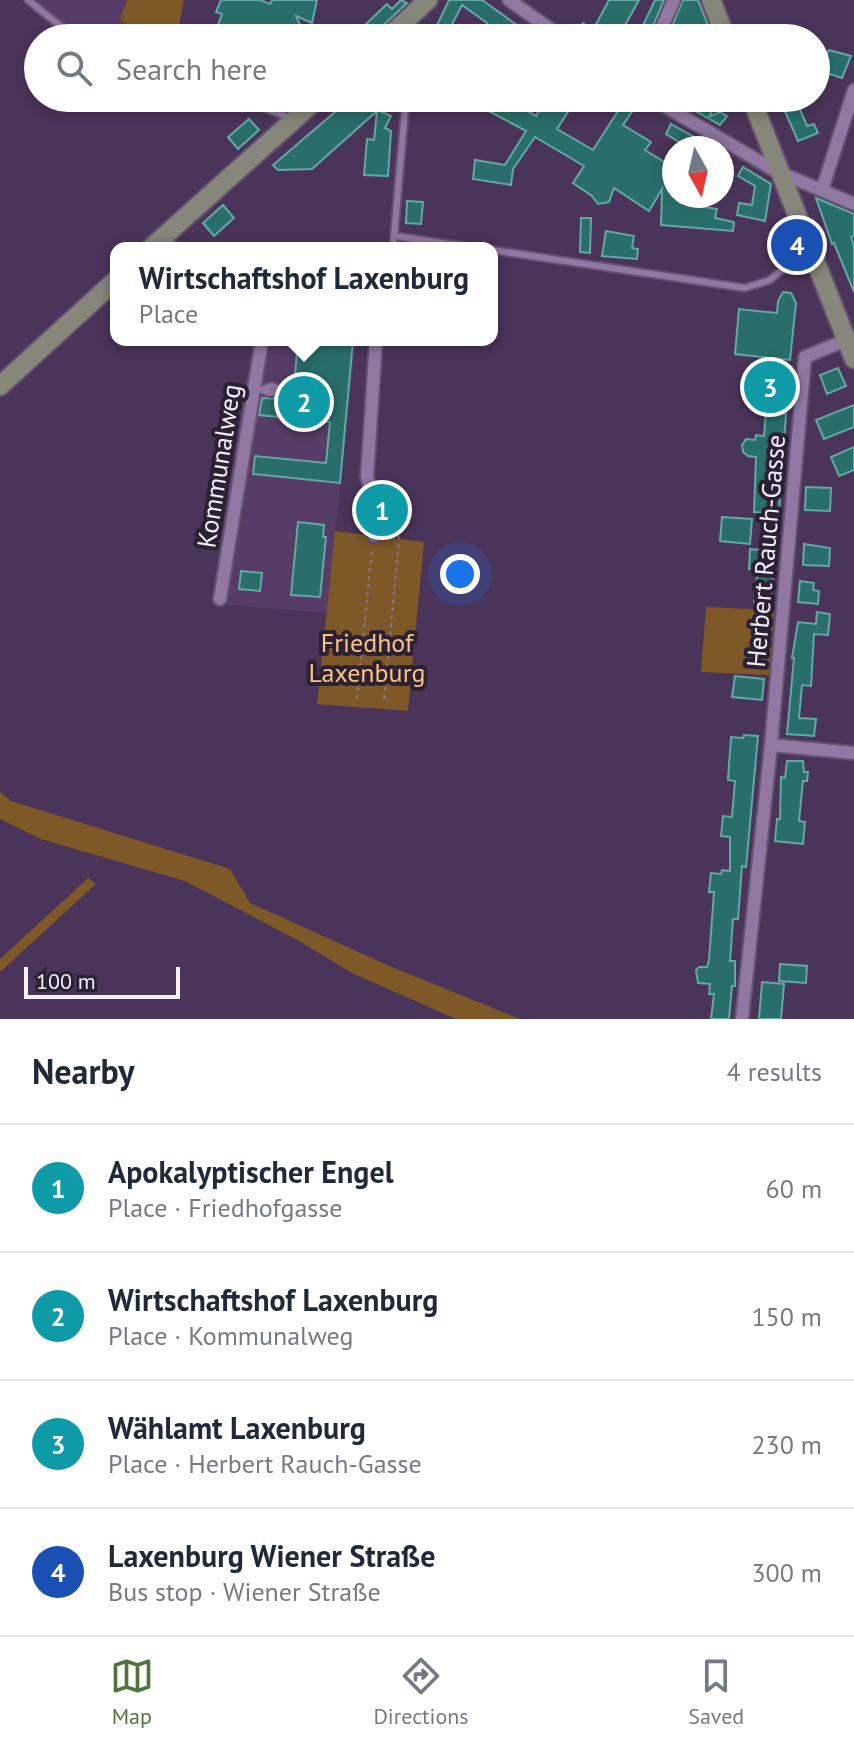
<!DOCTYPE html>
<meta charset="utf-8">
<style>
:root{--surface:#fff;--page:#f2f2f3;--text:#1f2937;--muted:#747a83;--line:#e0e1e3;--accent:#51733c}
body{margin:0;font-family:"PT Sans",sans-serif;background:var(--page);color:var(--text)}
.compass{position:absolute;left:662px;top:136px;width:72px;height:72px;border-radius:50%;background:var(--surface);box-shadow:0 4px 12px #0003;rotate:172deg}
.scale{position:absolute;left:24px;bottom:20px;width:156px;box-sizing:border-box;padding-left:8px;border:4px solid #f7effe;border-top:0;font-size:22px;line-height:28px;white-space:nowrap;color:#f7effe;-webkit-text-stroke:6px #2c2133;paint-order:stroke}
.you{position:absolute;left:460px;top:574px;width:28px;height:28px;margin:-20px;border:6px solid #fff;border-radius:50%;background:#1a73e8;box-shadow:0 0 0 12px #1a73e833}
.badge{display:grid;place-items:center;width:52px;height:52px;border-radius:50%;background:var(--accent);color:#fff;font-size:26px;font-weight:700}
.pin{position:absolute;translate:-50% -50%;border:4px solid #fff;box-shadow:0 2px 8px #0006}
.popup{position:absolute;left:110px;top:242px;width:388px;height:104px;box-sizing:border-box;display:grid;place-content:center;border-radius:16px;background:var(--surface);filter:drop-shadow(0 2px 6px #0005);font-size:26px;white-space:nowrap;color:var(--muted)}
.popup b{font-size:30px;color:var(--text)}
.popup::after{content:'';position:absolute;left:50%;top:100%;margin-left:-16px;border:16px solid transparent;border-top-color:var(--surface)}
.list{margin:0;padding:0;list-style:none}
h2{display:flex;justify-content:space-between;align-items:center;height:104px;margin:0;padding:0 32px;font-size:34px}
h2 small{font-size:26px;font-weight:400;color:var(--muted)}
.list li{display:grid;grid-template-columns:52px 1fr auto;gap:24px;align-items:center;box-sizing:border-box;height:128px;padding:0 32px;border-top:2px solid var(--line)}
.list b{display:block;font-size:30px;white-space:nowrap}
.list p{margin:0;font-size:26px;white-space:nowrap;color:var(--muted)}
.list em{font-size:26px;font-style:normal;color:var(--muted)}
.icon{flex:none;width:44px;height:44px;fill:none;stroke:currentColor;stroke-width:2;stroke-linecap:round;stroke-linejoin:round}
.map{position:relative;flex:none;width:854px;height:1019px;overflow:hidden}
.search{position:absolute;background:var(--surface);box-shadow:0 4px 12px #0003;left:24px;right:24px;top:24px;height:88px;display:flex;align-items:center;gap:20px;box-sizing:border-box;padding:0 28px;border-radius:44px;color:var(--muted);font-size:30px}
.sheet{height:616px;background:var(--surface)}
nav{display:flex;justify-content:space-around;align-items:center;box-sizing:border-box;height:112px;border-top:2px solid var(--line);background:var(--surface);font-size:22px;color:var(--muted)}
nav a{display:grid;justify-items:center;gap:4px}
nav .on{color:var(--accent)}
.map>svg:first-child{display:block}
</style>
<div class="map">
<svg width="854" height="1019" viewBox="0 0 854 1019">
<rect width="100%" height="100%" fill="#4b345a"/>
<path fill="#573c68" d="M34,0h93l-6,20 30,18h-60l-28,-15z
M253,340h103l-30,273 -115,-10z"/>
<path fill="#7e5826" d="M127,0h57l-5,25 -28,13 -31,-18z
M335,531l89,11 -16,169 -91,-7z
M706,607l68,3 -5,65 -68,-3z
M0,792l11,9 219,68 20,34 137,62 133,54h-64l-104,-46 -53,-32 -114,-60 -144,-42 -41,-20z
M88,878l8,6 -96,88v-13z"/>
<path fill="#296e6b" stroke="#64a8a4" stroke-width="2" d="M221,0h39l10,4 2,-4h45l-5,23 -16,-7 10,22h-93l9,-24 -6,-2z
M401,0l6,3 -34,32 -8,-10 22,-21 5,5z
M449,0h33l53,38h-31l-9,-5 -2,5h-14l8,-15 -25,-18 -17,33h-14z
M609,0h30l-20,36 -2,-2 -2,4h-29l-9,-7 6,-8 10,7z
M655,0h9l-16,38h-11z
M683,0h15l15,38 -35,-4 -2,4h-9z
M829,50l22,6 -9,22 -22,-7z
M351,98l12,4 2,-4h22l-9,12 13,6 -6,12 6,3 -3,45 -24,-1 3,-36 7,1 3,-29 -65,58 -34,1 -5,-5 69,-59 4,2z
M464,98h53l-2,5 21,13 10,-18h31l-20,31 36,21 25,-39 -17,-13h28l9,5 -15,22 28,17 -6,8 29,18v28h6v7l37,6 -2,9 19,4 -1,9 -72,-6 1,-36 -13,22 -35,-23 -5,14 -11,2 -6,-8 -19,-13 11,-17 -49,-29 -22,32 -2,16 -38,-6 2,-19 30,5 21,-34z
M672,98h41l-1,3 4,3 -7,13 11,-5 7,4 -7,9z
M779,98h23l3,7 -6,2 8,19 7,-2 4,9 -20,8z
M249,119l10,11 -21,19 -10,-12z
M671,124l43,24h-25l-23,-14z
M743,167l28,17 -6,37 -28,-6 2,-12 13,2 3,-19 -17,-10z
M816,198l38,16v22l-3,1 3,9v46l-20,-49 -2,1z
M407,201l16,1 -2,22 -15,-1z
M223,205l11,13 -20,18 -11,-13z
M581,218h10l-1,35 -10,-1z
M606,231l28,5 -2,12 6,1 -1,10 -35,-3z
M783,292l8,1 5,10 -6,57 -55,-6 4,-45 38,4 1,-12z
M298,340h55l-13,143 -87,-9 2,-18 71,7 4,-41 -71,-7 3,-17 30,1 4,-4 -2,-8z
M838,368l8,18 -19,8 -7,-19z
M753,376l36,3 -2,20 -36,-4z
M854,405v22l-30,12 -8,-19z
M766,412l20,2 -7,100 -25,-2 2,-55 -8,-1 -5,-4 -1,-7 4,-6 9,1 1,-5 8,1z
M854,447v23l-15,6 -8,-19z
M806,487l25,1 -1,23 -25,-1z
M722,517l30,2 -2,25 -30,-3z
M298,522l26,3 -1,12h3l-6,60 -29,-2z
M804,544l26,4 -1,18 -26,-1z
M750,549l24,2 -3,55 -17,-2 4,-35h-9z
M241,571l21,2 -2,18 -21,-2z
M800,581l14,2 -1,7 6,1 -1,13 -20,-2z
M817,612l13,2 -2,21 -14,-1 -3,52 -9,-1 -3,33 17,1 -2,17 -27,-2 7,-76h-2l6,-36 18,2z
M735,676l29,3 -2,21 -30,-3z
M744,735l14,1 -12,131 -4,-1 -4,53h-5l-3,42h5v25h-3l-3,33h-18l3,-25h-5l1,-10 -12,-1 -2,-13 3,-3h8l2,-7 5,-68h-5l2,-19 10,1 1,-4 8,1v-34l-9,-1 2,-20 9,1 3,-36 -7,-1 3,-43 12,1z
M787,761h16l1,11h4l-1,9h-4l-4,40 6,1 -2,22 -28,-3 2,-22h3l1,-42 4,1z
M780,964l27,2 -1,17 -27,-2z
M762,982l22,2 -3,35h-22z"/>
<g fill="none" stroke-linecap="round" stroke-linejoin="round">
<defs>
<path id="lane" d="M28,0l41,33 14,5
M239,98l51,20
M394,236l83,12
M393,248l13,-150
M492,250l253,38 25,-8 30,-25 8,-3
M254,387l16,6 12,-2
M263,389l9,-3 19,6"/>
<path id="street" d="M509,0l54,38
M657,38l17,-38
M651,98l123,72 80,34
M822,190l32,-100
M160,240l14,8
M374,536l-4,-49 -3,-10 9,-137
M220,599l42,-259
M771,745l83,8
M742,1019l29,-274 34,-388 41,-17"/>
<path id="secondary" d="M711,0l15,38
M387,38l41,-38
M751,98l103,261
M151,248l167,-150
M0,386l116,-106"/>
</defs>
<use href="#lane" stroke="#645271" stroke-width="10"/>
<use href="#street" stroke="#645271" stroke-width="16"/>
<use href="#secondary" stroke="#645271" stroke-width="22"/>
<path stroke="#867492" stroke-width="2" stroke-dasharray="4 4" stroke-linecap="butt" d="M418,38l3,-10
M383,499l13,26 3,14 -15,162
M357,699l15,-150"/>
<use href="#lane" stroke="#9178a3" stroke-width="6"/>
<use href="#street" stroke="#9178a3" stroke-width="12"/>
<use href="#secondary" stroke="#86867a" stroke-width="18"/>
</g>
<g text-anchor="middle" stroke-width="8" stroke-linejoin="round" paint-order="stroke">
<g font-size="26" fill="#f7effe" stroke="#2c2133">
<text transform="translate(219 466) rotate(-81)" y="9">Kommunalweg</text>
<text transform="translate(766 551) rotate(-85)" y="9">Herbert Rauch-Gasse</text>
</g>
<g font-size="26" fill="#fdc480" stroke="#2c2133">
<text x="367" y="652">Friedhof<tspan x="367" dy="30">Laxenburg</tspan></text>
</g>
</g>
</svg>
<svg class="compass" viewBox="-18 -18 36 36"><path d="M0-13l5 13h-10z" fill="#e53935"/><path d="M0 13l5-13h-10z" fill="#747a83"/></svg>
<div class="scale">100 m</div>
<div class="you"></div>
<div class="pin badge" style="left:382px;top:510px;background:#0f9aa8">1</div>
<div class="pin badge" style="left:304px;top:402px;background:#0f9aa8">2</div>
<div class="popup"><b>Wirtschaftshof Laxenburg</b>Place</div>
<div class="pin badge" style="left:770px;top:387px;background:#0f9aa8">3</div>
<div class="pin badge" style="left:797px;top:245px;background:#1a4fb4">4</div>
<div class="search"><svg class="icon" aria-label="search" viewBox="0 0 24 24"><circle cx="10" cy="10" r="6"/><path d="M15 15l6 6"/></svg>Search here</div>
</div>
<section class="sheet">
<h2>Nearby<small>4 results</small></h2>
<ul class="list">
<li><span class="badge" style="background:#0f9aa8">1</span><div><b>Apokalyptischer Engel</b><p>Place · Friedhofgasse</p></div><em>60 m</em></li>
<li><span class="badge" style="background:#0f9aa8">2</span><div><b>Wirtschaftshof Laxenburg</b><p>Place · Kommunalweg</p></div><em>150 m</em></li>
<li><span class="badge" style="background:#0f9aa8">3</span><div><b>Wählamt Laxenburg</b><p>Place · Herbert Rauch-Gasse</p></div><em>230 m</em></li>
<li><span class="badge" style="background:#1a4fb4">4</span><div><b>Laxenburg Wiener Straße</b><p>Bus stop · Wiener Straße</p></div><em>300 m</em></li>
</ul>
</section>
<nav>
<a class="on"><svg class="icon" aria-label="map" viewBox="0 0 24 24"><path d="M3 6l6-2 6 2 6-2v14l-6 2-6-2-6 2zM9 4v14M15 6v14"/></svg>Map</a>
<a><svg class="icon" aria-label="directions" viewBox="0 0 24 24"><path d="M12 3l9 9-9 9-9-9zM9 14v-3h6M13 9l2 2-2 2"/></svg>Directions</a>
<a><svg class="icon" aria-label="saved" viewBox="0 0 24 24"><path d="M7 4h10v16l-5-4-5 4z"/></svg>Saved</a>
</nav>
